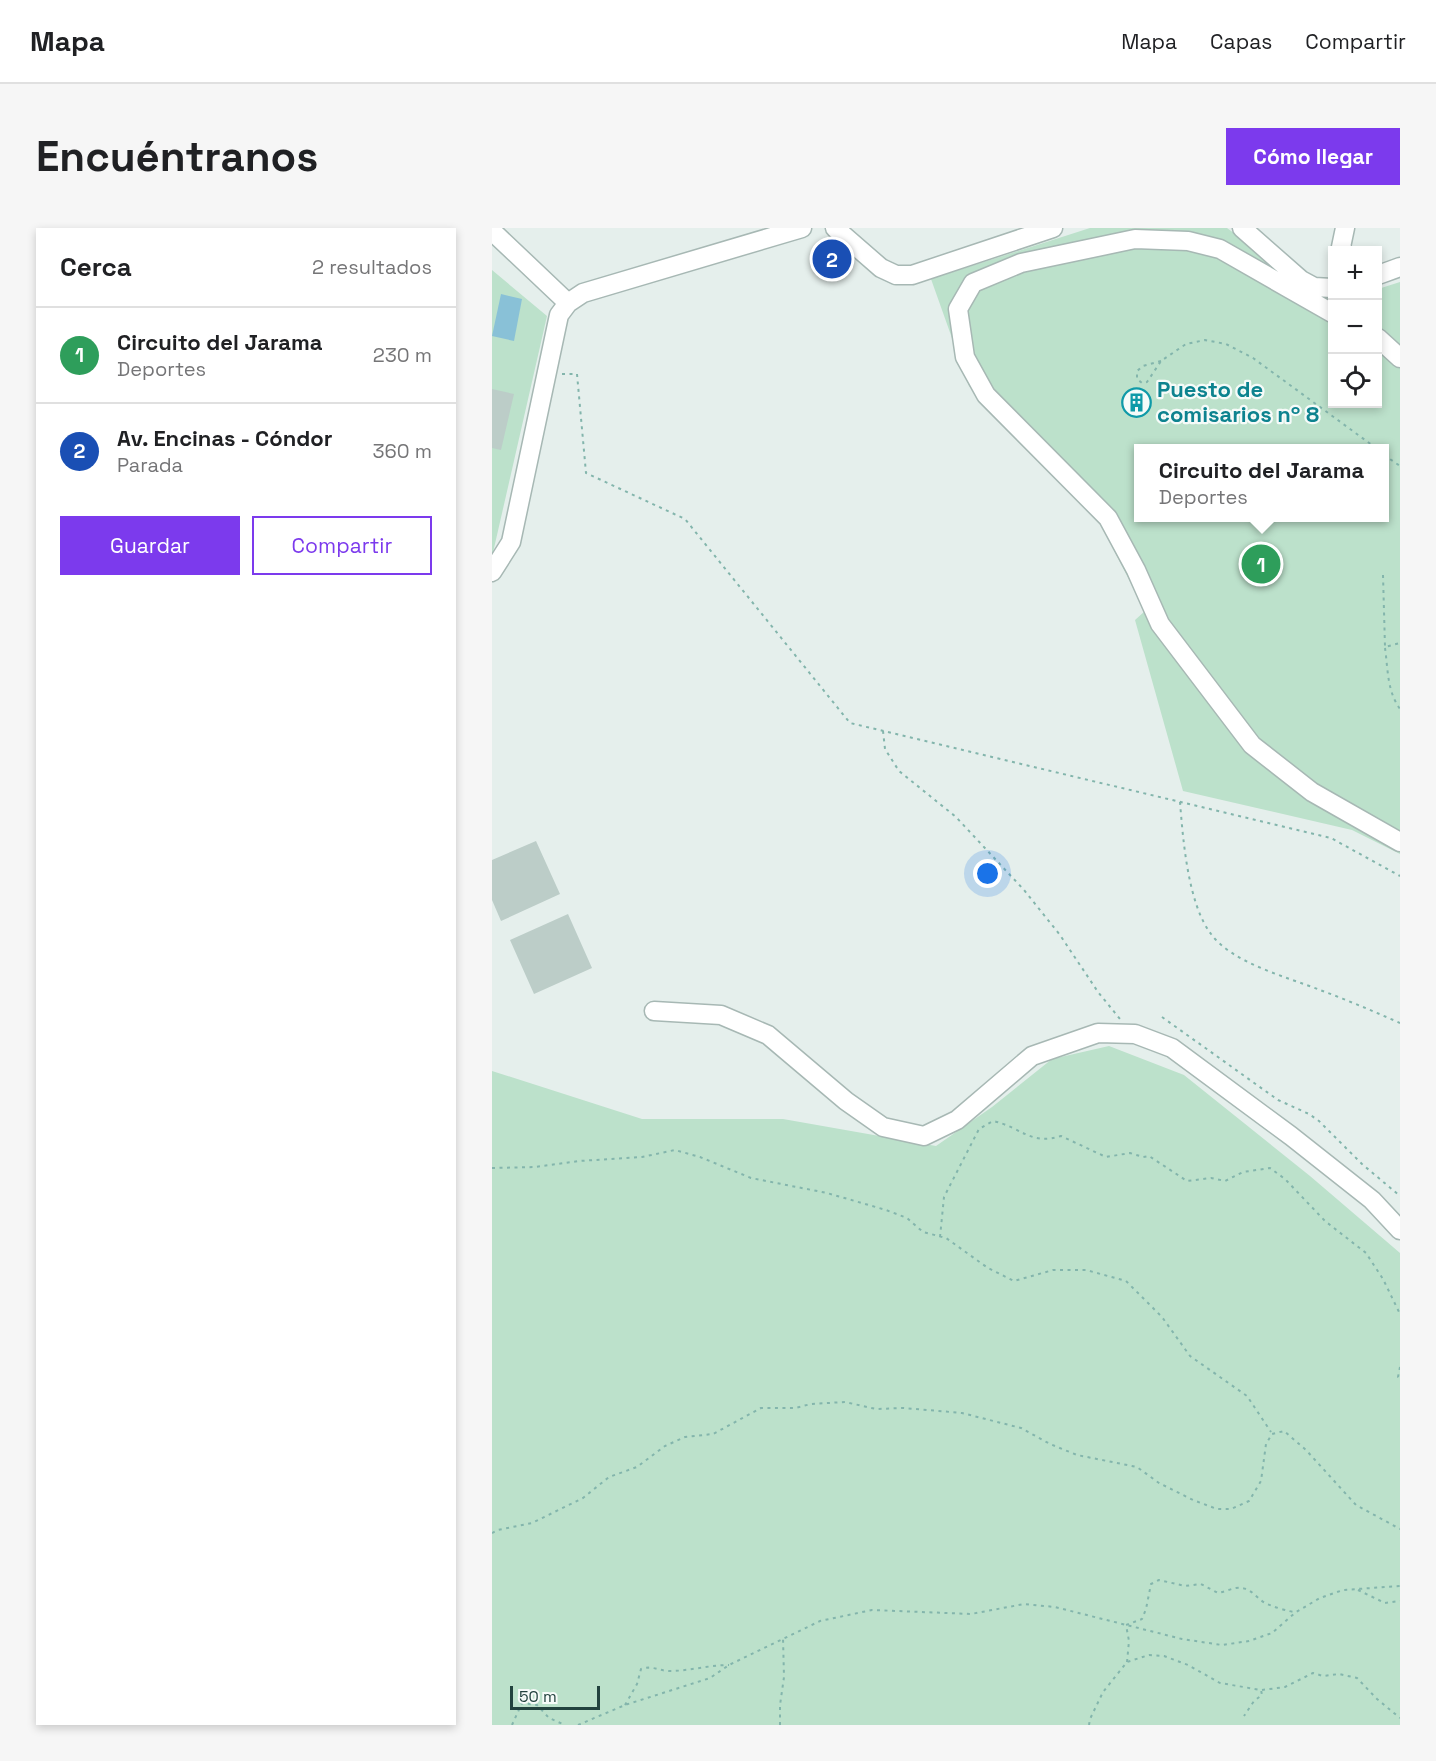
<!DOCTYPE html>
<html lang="es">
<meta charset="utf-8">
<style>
:root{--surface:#fff;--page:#f6f6f6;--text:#202124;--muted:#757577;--line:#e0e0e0;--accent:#7c3aed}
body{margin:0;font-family:"Space Grotesk",sans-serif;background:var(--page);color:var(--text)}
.controls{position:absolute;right:18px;top:18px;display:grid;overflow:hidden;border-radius:0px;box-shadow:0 3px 9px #0003}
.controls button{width:54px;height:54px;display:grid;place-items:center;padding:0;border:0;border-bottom:2px solid var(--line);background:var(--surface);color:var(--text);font:30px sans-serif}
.scale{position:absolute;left:18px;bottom:15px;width:90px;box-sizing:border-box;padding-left:6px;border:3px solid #22423e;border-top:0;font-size:16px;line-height:21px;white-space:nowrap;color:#22423e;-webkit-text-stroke:4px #f6fbf9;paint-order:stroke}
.you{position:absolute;left:496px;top:646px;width:21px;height:21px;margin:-15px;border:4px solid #fff;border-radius:50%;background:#1a73e8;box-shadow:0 0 0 9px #1a73e833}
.badge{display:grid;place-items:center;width:39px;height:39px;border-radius:50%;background:var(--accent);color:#fff;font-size:20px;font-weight:700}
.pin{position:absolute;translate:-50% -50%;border:3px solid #fff;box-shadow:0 2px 6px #0006}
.popup{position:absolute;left:642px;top:216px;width:255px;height:78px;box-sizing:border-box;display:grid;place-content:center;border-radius:0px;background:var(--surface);filter:drop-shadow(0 2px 4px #0005);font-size:20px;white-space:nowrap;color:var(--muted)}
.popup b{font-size:22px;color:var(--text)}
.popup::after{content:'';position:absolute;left:50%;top:100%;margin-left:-12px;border:12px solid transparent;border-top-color:var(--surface)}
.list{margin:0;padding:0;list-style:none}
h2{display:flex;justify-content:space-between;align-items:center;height:78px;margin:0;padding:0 24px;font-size:26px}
h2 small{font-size:20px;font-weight:400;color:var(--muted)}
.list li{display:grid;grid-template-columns:39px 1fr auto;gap:18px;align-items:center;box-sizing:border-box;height:96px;padding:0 24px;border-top:2px solid var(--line)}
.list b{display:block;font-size:22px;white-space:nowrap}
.list p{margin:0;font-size:20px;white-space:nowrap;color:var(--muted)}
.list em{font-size:20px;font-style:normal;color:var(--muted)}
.actions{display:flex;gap:12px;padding:18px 24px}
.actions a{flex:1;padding:14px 0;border:2px solid var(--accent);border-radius:0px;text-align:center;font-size:21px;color:var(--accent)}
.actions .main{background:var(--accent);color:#fff}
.icon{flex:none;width:33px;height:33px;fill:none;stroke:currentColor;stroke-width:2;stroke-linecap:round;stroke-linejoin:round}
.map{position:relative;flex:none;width:908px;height:1497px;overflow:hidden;border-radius:0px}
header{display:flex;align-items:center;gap:36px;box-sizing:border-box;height:84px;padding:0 30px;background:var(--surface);border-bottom:2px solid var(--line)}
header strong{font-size:28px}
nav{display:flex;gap:33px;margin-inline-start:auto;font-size:21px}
.intro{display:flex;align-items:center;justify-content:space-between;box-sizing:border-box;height:144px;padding:0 36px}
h1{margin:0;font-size:42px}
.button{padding:15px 27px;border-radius:0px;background:var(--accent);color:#fff;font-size:21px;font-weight:700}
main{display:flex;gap:36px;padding:0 36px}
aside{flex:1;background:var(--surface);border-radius:0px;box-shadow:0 3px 9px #0003}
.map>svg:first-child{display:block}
</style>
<header>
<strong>Mapa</strong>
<nav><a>Mapa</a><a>Capas</a><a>Compartir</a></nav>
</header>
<div class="intro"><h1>Encuéntranos</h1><a class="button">Cómo llegar</a></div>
<main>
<aside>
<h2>Cerca<small>2 resultados</small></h2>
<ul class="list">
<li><span class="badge" style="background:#2e9e5b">1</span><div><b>Circuito del Jarama</b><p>Deportes</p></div><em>230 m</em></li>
<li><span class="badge" style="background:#1a4fb4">2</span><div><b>Av. Encinas - Cóndor</b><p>Parada</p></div><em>360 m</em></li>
</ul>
<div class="actions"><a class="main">Guardar</a><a>Compartir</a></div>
</aside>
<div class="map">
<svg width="908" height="1497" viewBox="0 0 908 1497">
<rect width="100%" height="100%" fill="#e5efec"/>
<path fill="#bce1cb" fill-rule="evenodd" d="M598,0h137l19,14 60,54 26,8v100h46v-115l22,-7v572l-48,-24 -169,-39 -48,-171 10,-9 -48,-94 -128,-131 -38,-107zM646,220h246v70h-246z
M0,42l55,46 -55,241z
M617,818l75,29 126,101 90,77v472h-908v-654l150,48h141l153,27 56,-39 60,-48z"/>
<path fill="#89c1d7" d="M9,66l21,5 -8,42 -22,-5z"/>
<path fill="#bccdc8" d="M0,161l22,5 -13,56 -9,-2z
M44,613l24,53 -59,27 -9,-21v-40z
M76,686l24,54 -58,26 -24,-54z"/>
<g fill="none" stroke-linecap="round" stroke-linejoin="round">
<defs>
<path id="minor" d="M343,0l46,40 15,7h16l141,-47
M750,0l59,52 13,7 18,1
M0,3l76,72
M851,22l-2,-3 4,-19
M886,47l22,-8
M840,85l-112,-64 -32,-8 -53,-2 -114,24 -48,20 -15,26 7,48 21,38 122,123 28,52 24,54 92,121 60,47 88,50
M886,110l22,20
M0,344l19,-30 48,-227 9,-12 15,-10 219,-65
M162,783l67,4 47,20 78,66 37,26 41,9 33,-16 75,-64 66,-23 37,1 37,14 119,88 81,64 28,30"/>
</defs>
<use href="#minor" stroke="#a7b8b4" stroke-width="21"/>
<path stroke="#83b5ac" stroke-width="2" stroke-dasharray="3 4.5" stroke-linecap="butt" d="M669,133l-18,5 -6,5v8l5,4 5,-1 14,-21 25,-17 19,-4 21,4 27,14 123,90
M70,146h15l9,99 99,46 165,204 481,115 69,38
M892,227l16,11
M891,347l2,72 15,-4
M893,420c3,21 2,43 15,61
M391,503l2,18 14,22 57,46 68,73 36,45 38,57 22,27
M688,574c3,38 8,102 31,132 21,29 76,43 109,56 27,10 53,21 80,33
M670,789l116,83 31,14 10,7 43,43 38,32
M0,940l43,-1 44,-6 63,-4 33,-7 25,7 51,21 76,15 59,17 21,8 16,14 23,6 42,30 26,13 39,-11h33l40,11 36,36 28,39 57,40 24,36
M448,1009l4,-40 35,-68 14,-8c28,6 38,25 68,15l45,21 24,-4 13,4 6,-1 38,25 24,-3 14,3 18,-9 27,-4 15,11 40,42 41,32 17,26 17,35
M908,1139l-2,10 2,2
M0,1305l6,-3 34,-7 51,-25 26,-21 28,-10 28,-21 20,-9 28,-3 48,-26h34l16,-4 34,-2 31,7 28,-1 58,5 59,15 29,16 27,11 60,12 22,16 34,17 24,9h14l18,-8 12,-20 5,-37 6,-10 12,-3 22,19 50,55 44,24
M866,1362l27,13 15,-2
M635,1434l2,-21 -3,-16 16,-6 4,-10 5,-25 8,-4 26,6 16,-2 17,9c6,-1 12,-4 18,-5 14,-2 19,9 29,15 6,3 24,9 31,9
M770,1462l23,-3 28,-14 10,3 16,-2 18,4 20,21 23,19
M133,1477l12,-21 4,-15c11,-4 18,2 29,2 19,0 39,-6 59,-6
M20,1497l10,-22 15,2 12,13 16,7
M86,1497l47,-20 85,-27 19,-13 91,-44 52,-11 99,4 53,-10 31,3 127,32 40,6 27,-4 23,-8 24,-21 24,-14 23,-8 57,-4
M288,1497v-20l4,-28 -1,-39
M597,1497l1,-6 13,-27 24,-30 22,-7 15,1 24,9 32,18 41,7 1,5 -8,6 -10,15"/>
<use href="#minor" stroke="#fff" stroke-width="18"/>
</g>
<defs>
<symbol id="building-ring" viewBox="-11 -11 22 22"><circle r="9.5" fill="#f6fbf9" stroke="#0f9aa8" stroke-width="1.5"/><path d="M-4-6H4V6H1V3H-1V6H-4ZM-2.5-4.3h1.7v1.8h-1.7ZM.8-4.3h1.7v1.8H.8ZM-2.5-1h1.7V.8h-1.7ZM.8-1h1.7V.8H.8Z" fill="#0f9aa8"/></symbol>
</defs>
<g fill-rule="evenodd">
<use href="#building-ring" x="628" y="158" width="33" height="33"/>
</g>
<g text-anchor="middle" stroke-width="4.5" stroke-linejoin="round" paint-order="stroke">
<g font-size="22" font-weight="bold" fill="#0d838f" stroke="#f6fbf9" text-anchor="start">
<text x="665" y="169">Puesto de<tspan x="665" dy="25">comisarios nº 8</tspan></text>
</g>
</g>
</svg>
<div class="controls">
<button>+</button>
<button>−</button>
<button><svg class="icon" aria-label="locate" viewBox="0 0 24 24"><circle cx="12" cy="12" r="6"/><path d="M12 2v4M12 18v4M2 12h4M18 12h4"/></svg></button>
</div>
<div class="scale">50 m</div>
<div class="you"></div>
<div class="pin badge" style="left:769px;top:336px;background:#2e9e5b">1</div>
<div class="popup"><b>Circuito del Jarama</b>Deportes</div>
<div class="pin badge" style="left:340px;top:31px;background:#1a4fb4">2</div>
</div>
</main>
